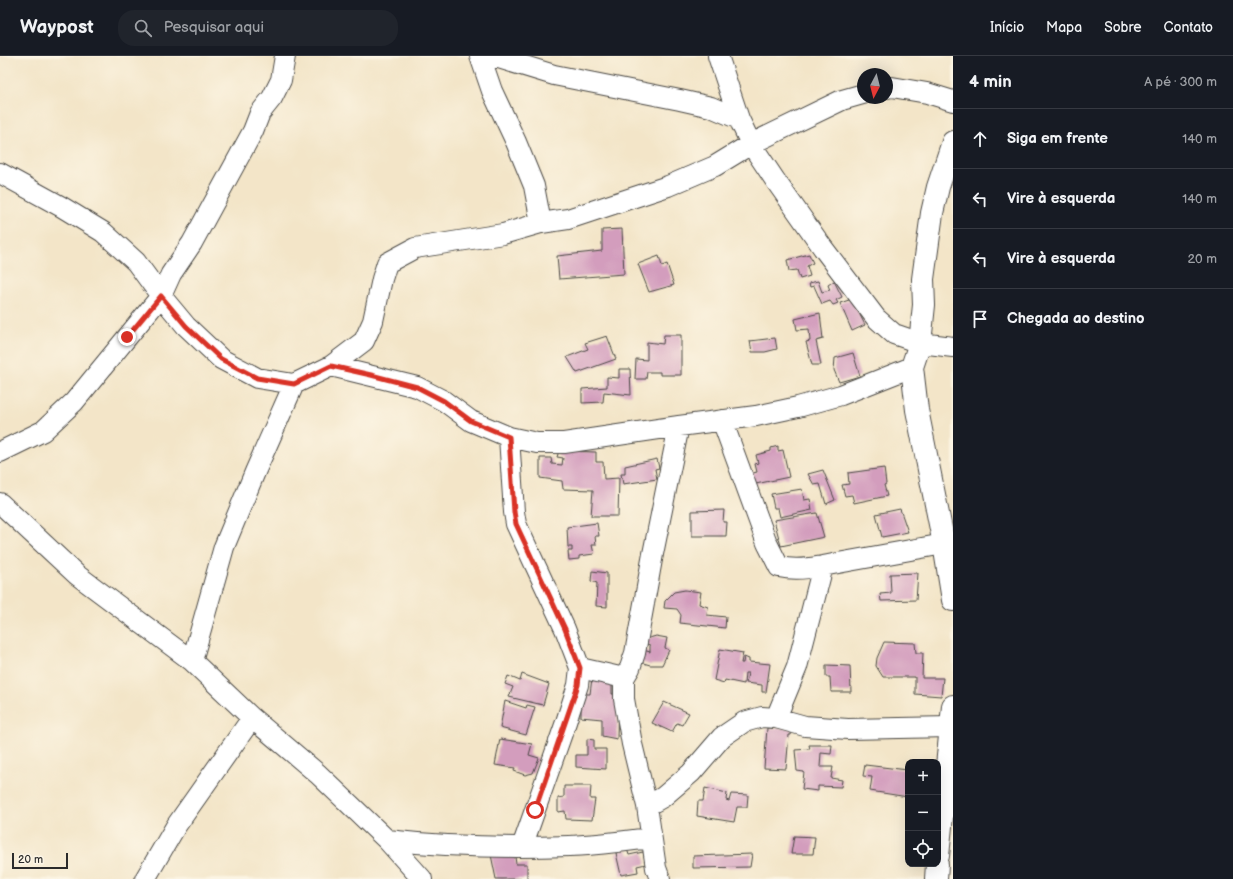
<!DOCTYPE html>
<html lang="pt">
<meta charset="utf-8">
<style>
:root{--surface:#171b24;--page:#20242c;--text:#f1f3f6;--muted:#9ea1a6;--line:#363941}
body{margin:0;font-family:"Balsamiq Sans",sans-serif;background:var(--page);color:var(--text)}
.controls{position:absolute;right:12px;bottom:12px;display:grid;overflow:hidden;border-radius:8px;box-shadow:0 4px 16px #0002}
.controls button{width:36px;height:36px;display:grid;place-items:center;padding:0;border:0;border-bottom:1px solid var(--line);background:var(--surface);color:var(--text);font:20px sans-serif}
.compass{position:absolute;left:857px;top:12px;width:36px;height:36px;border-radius:50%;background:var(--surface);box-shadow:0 4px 16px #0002;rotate:187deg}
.scale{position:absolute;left:12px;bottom:10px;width:56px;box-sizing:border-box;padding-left:4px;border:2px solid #2b2b2b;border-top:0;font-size:11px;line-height:14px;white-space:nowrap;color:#2b2b2b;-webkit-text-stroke:3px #fcf5e5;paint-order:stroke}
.stop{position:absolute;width:12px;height:12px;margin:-9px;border:3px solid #d93025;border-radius:50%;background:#fff}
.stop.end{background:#d93025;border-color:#fff;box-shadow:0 1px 4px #0008}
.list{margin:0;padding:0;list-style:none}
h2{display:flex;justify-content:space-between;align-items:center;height:52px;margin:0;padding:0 16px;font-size:17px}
h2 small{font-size:13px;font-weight:400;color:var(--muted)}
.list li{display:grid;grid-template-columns:26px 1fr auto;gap:12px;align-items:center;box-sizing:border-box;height:60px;padding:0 16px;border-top:1px solid var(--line)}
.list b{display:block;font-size:15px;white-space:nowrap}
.list em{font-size:13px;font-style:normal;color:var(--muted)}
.icon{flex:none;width:22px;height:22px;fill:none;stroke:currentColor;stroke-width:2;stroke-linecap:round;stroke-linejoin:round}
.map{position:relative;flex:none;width:953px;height:823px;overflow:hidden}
header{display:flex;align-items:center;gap:24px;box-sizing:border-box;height:56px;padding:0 20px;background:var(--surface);border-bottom:1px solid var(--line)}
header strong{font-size:19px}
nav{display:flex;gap:22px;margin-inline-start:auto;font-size:14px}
.search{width:280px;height:36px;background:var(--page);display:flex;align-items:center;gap:10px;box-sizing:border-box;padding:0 14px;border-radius:16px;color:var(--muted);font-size:15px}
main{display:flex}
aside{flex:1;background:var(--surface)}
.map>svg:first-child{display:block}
</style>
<header>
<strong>Waypost</strong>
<div class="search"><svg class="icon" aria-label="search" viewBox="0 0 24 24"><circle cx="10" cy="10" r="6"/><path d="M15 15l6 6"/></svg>Pesquisar aqui</div>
<nav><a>Início</a><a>Mapa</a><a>Sobre</a><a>Contato</a></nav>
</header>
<main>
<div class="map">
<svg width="953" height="823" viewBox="0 0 953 823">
<rect width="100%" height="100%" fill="#fcf5e5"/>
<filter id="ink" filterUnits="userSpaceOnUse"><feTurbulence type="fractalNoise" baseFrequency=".025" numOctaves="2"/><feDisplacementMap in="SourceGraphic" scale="8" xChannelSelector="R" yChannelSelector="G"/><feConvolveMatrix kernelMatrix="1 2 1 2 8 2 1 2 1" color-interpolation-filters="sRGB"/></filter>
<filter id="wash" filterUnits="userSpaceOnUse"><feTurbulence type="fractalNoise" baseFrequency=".012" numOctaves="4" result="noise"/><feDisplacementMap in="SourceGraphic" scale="16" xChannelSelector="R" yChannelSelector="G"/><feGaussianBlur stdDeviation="0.9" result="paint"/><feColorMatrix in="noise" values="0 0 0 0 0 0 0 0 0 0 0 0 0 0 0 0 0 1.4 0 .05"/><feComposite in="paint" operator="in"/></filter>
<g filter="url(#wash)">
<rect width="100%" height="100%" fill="#f3e5c8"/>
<g id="blocks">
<path fill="#d39dbd" d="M622,173l2,45 -65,5 -2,-23 45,-5v-21z
M809,198l4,9 -6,3 3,10 -10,3 -3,-9 -8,1 -2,-11z
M659,200l3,10 5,-2 7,21 -25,7 -11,-28z
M818,225l4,11 8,-2 -2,-5 6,-4 8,16 -6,3 2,3 -5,2 -3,-4 -8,3 -8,-18 -4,1 -1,-4z
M852,243l13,26 -13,6 -12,-28z
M820,257l3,26 -7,2 5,24h-9l-6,-23 4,-1 -1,-12 -12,1 -2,-11z
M664,279h17v40h-21v-3h-13l-1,7h-11l1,-20 11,1v-18l16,2z
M607,280l9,23 -39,14 -10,-16 21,-8 -3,-6z
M775,282l2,11 -12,3h-13l-2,-11z
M853,297l7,23 -21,6 -5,-12 1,-12z
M619,313h11l1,26 -27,-3 -1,10 -21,1v-14l25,-2v-10l12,1z
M778,390v5l5,-1 6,27 -38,8 -2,-11 8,-2 -2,-8 3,-1 -2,-8 15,-4v-3z
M559,395l37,1v10h7l1,17 15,-1 -1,38h-27l2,-26 -30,-1 -1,-8 -22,-3v-20h11l1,6 10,1 1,-7 -6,-1z
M657,403l2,9 -4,1 2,10 -34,5 -2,-10h4v-8z
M884,412l2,16 -2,1 3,11 -33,7 -2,-8 -7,1 -3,-11 7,-1 -1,-11z
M823,414l12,30 -9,4 -6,-20 -6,1 -6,-11z
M802,433l2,11 6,-1 2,11 -32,7 -2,-9h-4l-3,-14z
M900,453l8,23 -26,5 -6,-23z
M724,454l-1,12h4l-1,14h-34v-25z
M817,457l7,24 -43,9 -7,-26z
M597,467l2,13h-4l1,9h-4l2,9 -15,2v3l-10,1 -1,-9h4v-4h-4l-1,-20z
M592,515l15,2v34l-11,-1 1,-23 -6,-2z
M918,517l-2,27 -35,1 -1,-7 11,-1 -1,-19z
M685,534l16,2 -2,12 9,3 -1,8 19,2 -1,11 -45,-5 1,-8 -4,-6 -13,-1 1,-7 9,-9z
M656,580l11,2 -2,10 4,2 -7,15h-12l-10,-3v-13l10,3v-7l-5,-1 1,-5z
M884,586l31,1 1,10h7l-1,25h21l-2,18 -26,-2v-17h-32l-7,-11 1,-8z
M720,593l23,4 -2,10h2l1,-6 5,2v3l21,2 -4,28h-4v-7l-16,-2 2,-10h-3l-1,11 -19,-4 -1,3 -10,-3z
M826,609l24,1 1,26h-20l-1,-15h-4z
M522,618l27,10 -6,21 -34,-8 4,-10 -8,-3 3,-8 12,5z
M592,622l20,2v14h6l-1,45 -15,-3v-17l-21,-2v-23h9z
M505,645l21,7 1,-3 8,2 -9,28 -26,-7z
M664,646l25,11 -7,12 -5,-2 -5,9 -20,-9z
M767,672h25l-1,7h-2l-3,34 -22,-1z
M500,683l32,5 -3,11 10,3 -6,15 -8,2 -11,-4 1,-3 -20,-3z
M587,683l7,1v9h12v20l-30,-2v-12h11z
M809,689h23l-1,9 -10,-1 -1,14h13l-2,11 11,2 -1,7 -23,-1v5l-16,-2 2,-17 -7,-1 -2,-21 15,-1z
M865,709l43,5v27l-38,-6 2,-14 -9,-1z
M564,730h27l-1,13h5l-3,21 -26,-1 -1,-8 -7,1v-14l6,-1z
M705,732l22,5 -1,7 3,1 2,-7 17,1 -1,12h-10l-3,15 -37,-6 1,-15h5z
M794,780l21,1 -2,17h-22z
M627,793l2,6 14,-3 3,12 -9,2 1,6 -17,3 -5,-22z
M490,794h24l2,14h11v15h-31z
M752,798l-2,13 -57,1v-12z"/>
</g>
</g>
<g filter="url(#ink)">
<use href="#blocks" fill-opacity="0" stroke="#494743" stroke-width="1"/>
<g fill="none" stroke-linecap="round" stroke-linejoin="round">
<defs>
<path id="minor" d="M480,0l12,35 24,51 18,44 7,37
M492,0l62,19 126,25 31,7 28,12
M718,0l21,63 12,25 24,36 48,68 53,70 18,16 26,9 33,4
M887,32l5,-1 35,6 26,8
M0,117l62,34 41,25 33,30 25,34 25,30 35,33 36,19 37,6 37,-18 86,21 27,14 27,20 38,16 28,6h27l115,-17 77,-10 42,-9 43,-12 71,-28
M331,310l33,-25 9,-20 9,-42 5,-16 28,-15 88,-14 38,-11 27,-4 100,-33 47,-20 36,-22 91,-44 21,-6
M722,364l45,123 12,24c23,5 47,-2 70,-6 32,-6 63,-11 95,-17
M509,381l5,75 2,12 49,105 15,39 -2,17 -12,37 -44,125
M0,396l43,-21 31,-29 87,-106 10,-22 21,-31 61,-112 7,-18 12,-15 9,-18 4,-24
M0,447l77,72 115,86 60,57 66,56 69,66 35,39
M192,605l32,-114 31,-75 39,-88
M580,612l44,10
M776,662l21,-51 26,-101
M647,750l16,-9 28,-24 31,-36 22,-15 18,-5 14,1 29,8 43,3 103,-2
M387,784c60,7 121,8 182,6 27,-1 55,-5 82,-8
M145,823l31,-53 76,-108
M660,823l-4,-11 -9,-62 -15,-62 -8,-45v-21l6,-10 5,-15 18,-99 26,-128"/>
<path id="tertiary" d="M953,86l-15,45 -6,26 -9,66 1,26 -4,38 -8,24 5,43 27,134 9,56
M938,800l15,-150
M936,823l1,-15"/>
</defs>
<use href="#minor" stroke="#494743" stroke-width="22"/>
<use href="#tertiary" stroke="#494743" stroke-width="24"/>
<use href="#minor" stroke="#fff" stroke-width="20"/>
<use href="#tertiary" stroke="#fff" stroke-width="22"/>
</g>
</g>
<g fill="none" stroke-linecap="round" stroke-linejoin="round" filter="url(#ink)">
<path stroke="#d93025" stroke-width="5" d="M127,281l34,-41 25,30 35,33 36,19 37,6 37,-18 40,9 46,12 27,14 27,20 38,16 5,75 2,12 49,105 15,39 -2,17 -43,125"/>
</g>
</svg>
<div class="controls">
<button>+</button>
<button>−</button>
<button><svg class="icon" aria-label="locate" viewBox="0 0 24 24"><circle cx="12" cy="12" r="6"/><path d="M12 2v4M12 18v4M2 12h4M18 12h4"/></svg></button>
</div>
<svg class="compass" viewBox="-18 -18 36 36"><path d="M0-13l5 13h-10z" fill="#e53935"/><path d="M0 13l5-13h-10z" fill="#9ea1a6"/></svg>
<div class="scale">20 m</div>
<div class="stop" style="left:535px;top:754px"></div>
<div class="stop end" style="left:127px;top:281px"></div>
</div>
<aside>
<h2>4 min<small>A pé · 300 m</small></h2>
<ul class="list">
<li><svg class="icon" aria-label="ahead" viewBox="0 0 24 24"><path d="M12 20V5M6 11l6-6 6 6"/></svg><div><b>Siga em frente</b></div><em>140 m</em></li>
<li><svg class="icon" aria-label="left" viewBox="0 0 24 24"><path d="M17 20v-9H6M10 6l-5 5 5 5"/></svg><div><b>Vire à esquerda</b></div><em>140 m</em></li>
<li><svg class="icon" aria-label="left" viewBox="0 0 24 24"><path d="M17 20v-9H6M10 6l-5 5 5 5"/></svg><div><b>Vire à esquerda</b></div><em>20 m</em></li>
<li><svg class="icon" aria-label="arrive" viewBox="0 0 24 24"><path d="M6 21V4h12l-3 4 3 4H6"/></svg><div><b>Chegada ao destino</b></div></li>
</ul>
</aside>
</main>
